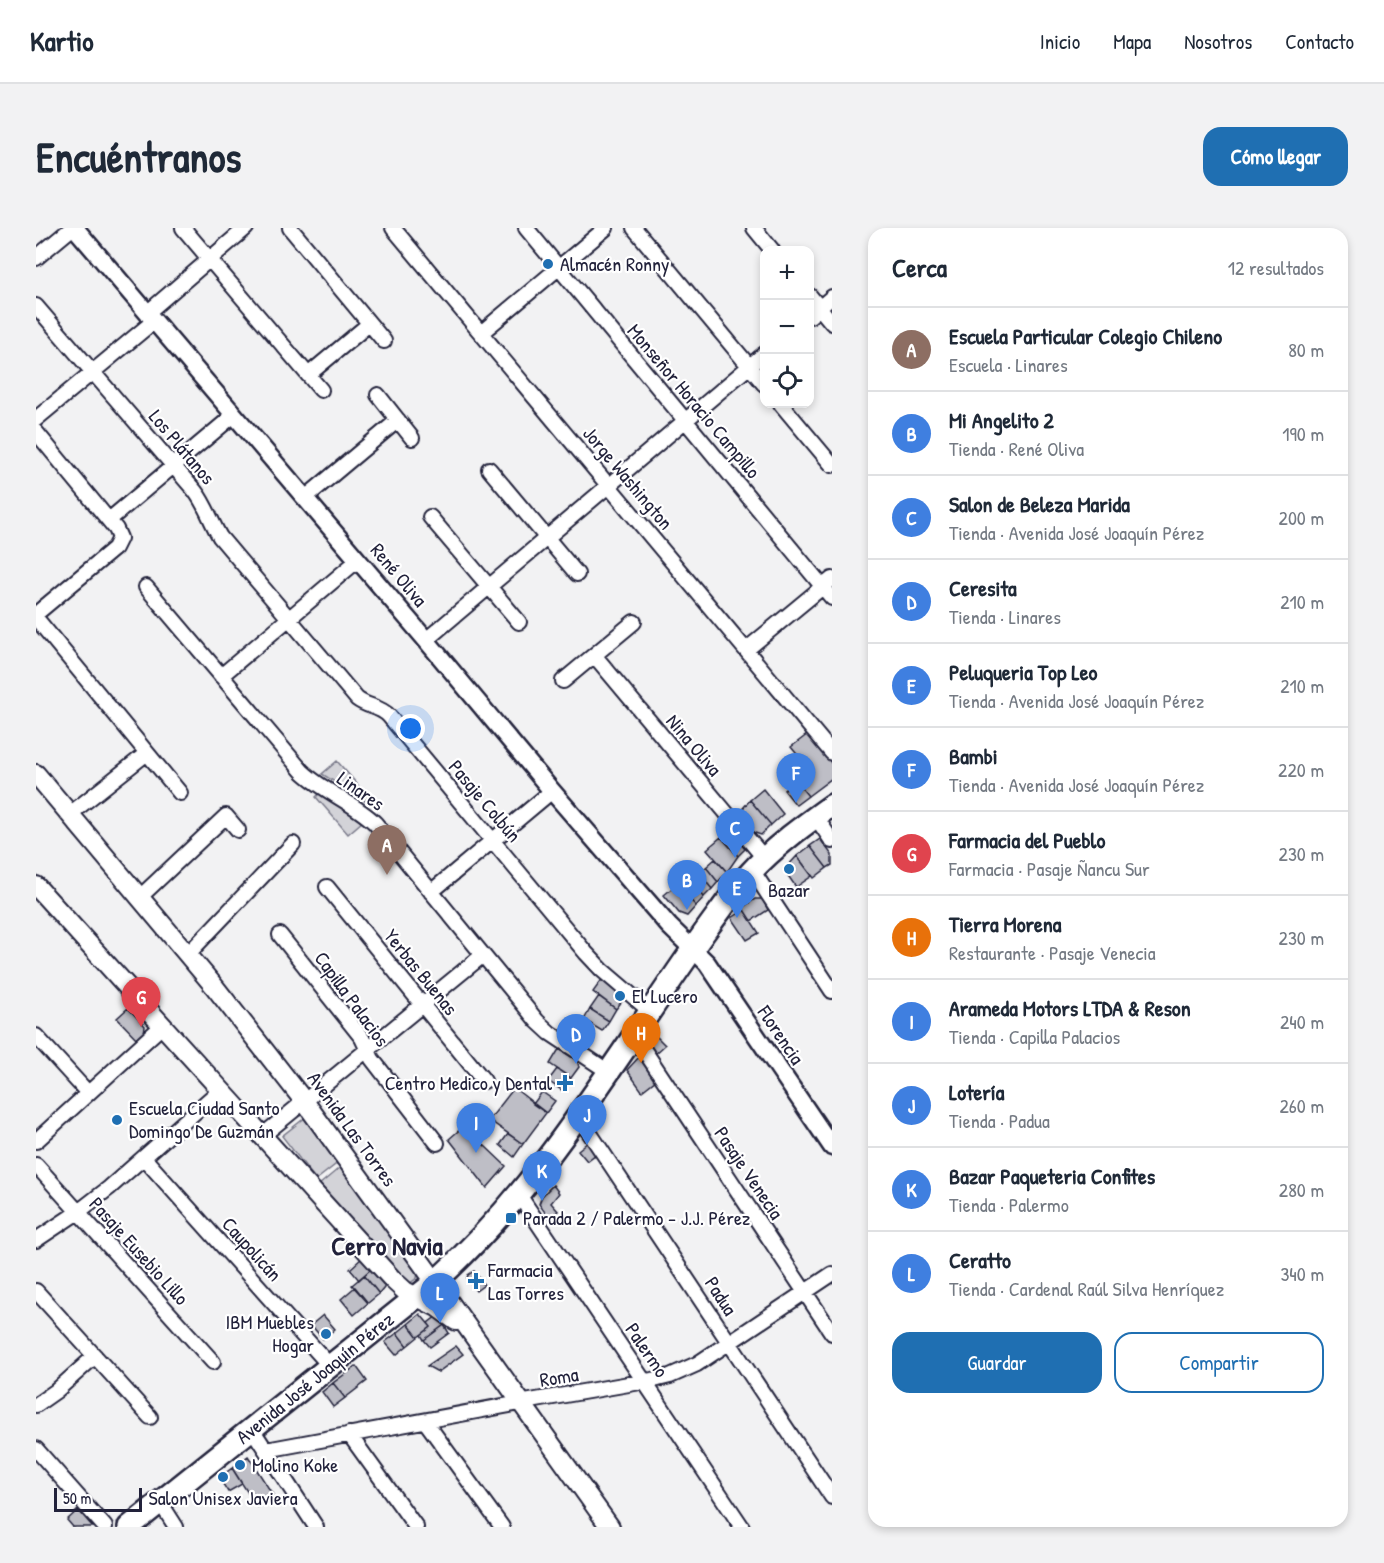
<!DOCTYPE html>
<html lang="es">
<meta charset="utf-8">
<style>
:root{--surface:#fff;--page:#f2f2f3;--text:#1f2937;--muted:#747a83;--line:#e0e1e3;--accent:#1f6fb2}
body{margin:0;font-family:"Patrick Hand",sans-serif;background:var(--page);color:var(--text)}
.controls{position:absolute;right:18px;top:18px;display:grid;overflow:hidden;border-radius:12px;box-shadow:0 3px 9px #0003}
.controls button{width:54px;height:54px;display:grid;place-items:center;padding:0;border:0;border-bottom:2px solid var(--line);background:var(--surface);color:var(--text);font:30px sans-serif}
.scale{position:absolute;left:18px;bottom:15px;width:88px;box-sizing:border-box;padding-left:6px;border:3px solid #22223b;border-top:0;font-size:16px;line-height:21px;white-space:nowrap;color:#22223b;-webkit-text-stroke:4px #fff;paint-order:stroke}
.you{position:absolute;left:375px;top:501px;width:21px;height:21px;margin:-15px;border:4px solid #fff;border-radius:50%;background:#1a73e8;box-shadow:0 0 0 9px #1a73e833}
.badge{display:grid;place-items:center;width:39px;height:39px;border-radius:50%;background:var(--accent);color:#fff;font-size:20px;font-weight:700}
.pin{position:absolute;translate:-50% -50px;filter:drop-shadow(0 2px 3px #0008)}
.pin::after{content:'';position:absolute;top:32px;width:21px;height:18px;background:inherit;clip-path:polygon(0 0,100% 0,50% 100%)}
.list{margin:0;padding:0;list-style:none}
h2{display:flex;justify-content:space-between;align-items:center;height:78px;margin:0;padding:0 24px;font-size:26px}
h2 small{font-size:20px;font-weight:400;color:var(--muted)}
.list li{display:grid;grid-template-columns:39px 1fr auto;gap:18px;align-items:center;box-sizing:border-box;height:84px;padding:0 24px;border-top:2px solid var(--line)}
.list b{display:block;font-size:22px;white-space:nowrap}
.list p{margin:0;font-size:20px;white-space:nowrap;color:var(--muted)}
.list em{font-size:20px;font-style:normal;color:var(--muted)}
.actions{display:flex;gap:12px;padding:18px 24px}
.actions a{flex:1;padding:14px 0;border:2px solid var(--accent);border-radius:18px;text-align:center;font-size:21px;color:var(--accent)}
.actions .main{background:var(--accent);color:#fff}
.icon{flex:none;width:33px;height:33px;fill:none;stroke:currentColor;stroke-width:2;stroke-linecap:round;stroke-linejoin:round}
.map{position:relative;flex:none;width:796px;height:1299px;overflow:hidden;border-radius:18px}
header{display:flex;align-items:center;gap:36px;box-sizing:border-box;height:84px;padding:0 30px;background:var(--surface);border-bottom:2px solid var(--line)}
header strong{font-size:28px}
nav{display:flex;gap:33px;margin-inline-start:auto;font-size:21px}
.intro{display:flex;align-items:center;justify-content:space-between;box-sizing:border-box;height:144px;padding:0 36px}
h1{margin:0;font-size:42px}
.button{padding:15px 27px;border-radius:18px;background:var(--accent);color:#fff;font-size:21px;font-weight:700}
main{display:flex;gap:36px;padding:0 36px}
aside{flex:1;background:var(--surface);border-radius:18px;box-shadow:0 3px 9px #0003}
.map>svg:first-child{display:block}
</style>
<header>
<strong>Kartio</strong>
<nav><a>Inicio</a><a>Mapa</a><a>Nosotros</a><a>Contacto</a></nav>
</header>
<div class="intro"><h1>Encuéntranos</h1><a class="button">Cómo llegar</a></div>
<main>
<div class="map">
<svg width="796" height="1299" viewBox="0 0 796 1299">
<rect width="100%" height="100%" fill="#f2f2f3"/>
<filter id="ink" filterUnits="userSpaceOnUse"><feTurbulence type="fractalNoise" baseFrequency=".0167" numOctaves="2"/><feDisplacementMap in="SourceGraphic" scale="12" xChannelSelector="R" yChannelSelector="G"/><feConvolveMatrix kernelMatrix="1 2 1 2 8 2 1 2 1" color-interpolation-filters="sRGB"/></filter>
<g filter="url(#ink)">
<path fill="#d3d3d8" stroke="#7a7a8a" stroke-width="1.5" d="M301,533l32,37 -4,3 -43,-27z
M284,565l43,28 -15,13 -32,-37z
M270,889l34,44 -24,19 -34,-44z
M308,936l75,104 -2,10 -7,5 -11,-7 -80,-91z"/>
<path fill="#bebec6" stroke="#22223b" stroke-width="1.5" d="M772,506l24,30v14l-24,18 -11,-14 14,-11 -20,-24z
M760,553l12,15 -12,9 -12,-15z
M727,561l20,25 -12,11 -21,-25z
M714,572l21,25 -10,10 -9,-3 -14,-18z
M693,602l16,19 -7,7 -17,-19z
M685,609l17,19 -11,16 -20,-23z
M784,611l12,16v10l-5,3 -17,-22z
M774,618l17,22 -13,10 -17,-22z
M761,628l15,20 -16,11 -12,-17z
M679,631l12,13 -9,10 -12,-15z
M670,639l12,15 -6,7 -13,-16z
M653,642l10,3 13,16 -8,8 -19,-23z
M651,648l17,21 -8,9 -20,-21z
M640,657l20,21 -9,10 -8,-3 -15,-18z
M719,671h7l6,11 -17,11 -9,-14z
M708,682l15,23 -12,7 -15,-22z
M567,750l20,15v7l-7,9 -23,-17z
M563,768l17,13 -7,12 -19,-12z
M92,780l17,18 -1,7 -7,6 -20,-21z
M554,781l19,12 -7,10 -18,-11z
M618,806l11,11 -11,10 -5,-6v-8z
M523,821l18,11 2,7 -8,11 -21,-14z
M604,828l16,24 -14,11 -15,-21z
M521,841l14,9 -8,13 -15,-10z
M478,860l32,25 -23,31 -34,-24z
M506,864l13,9 -9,12 -13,-9z
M428,898l42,40 -19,22 -38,-49z
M472,906l15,10 -9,13 -14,-12z
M552,914l8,12 -9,7 -9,-11z
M517,957l6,8 -8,10 7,8 -9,7 -10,-14 3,-8z
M327,1029l9,11 -13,12 -9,-11z
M336,1040l12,15v5l-5,6 -15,-19z
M438,1043l10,14 -8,6 -9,-13 1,-3z
M328,1047l15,19 -11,9 -16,-18z
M319,1059l13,16 -14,12 -13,-16z
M384,1086l11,13 -13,10 -10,-13z
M287,1087l12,14 -12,10 -12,-14z
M401,1088l7,9 -20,15 -3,-5 10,-8 -3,-4z
M372,1096l10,13 -11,9 -10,-13z
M408,1097l5,8 -19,14 -6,-7z
M361,1105l10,13 -11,9 -11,-13z
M420,1118l7,8 -25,18 -11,-6z
M320,1138l11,15 -22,17 -12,-15z
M297,1155l12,15 -12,9 -11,-15z
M212,1228l25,39 -16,12 -25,-39z
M196,1240l10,16 -14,8 -9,-14z
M42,1282l15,17h-20l-6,-7z"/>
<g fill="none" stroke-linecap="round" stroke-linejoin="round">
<defs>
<path id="minor" d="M147,0l138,162
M254,0l94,113
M357,0l439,525
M490,0l306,370
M598,0l130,156
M718,0l18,22
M0,30l36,-30
M774,68l22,27
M0,78l159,185c11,14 16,31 25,46l137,162c10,8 23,7 32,17l197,237 16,17 48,41
M111,85l99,-85
M774,88l22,-19
M445,105l125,-105
M272,147l61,-51
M342,167l34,43
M745,176l51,61
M0,191l118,-98
M0,204l80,97 4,9 -5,10 -79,66
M453,241l88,105
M269,270l93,-78
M394,289l89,105
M73,292l125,-105
M110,359l156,184c22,21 51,31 73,52l162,198 13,12 59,39
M0,390l144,175
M390,412l338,-286
M710,422l86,-71
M558,427l171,204
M185,448l137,-116
M527,453l71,-59
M34,586l77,-61
M780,589l16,24
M716,642l80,121
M291,659l157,194
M395,664l121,-101
M104,669l86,-81 12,14
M244,707l82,103 10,21 65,84
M152,726l105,-110
M598,807l198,298
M0,808l52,57
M543,889l253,380
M226,908l221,-181
M0,913l126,-115
M108,930l186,208
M0,937l177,197
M483,967l223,332
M0,1012l42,-28 31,-24 111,-98
M0,1063l114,126
M0,1177l20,-14 39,-35
M389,1193l77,106
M216,1201l64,98
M313,1206l67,93
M0,1221l69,78
M230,1222l270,-50 122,-21 12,-3 27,-12 135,-90
M124,1274l16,25"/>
<path id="tertiary" d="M39,0l351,412 126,151 117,135 38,37 125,184"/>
<path id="secondary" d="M0,546l178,212 90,115 119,164 187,262
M0,658l357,394 12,11 32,16 19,14"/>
<path id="primary" d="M93,1299l306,-245c87,-79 147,-170 212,-266 21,-31 41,-61 62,-90 14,-19 27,-38 42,-54 24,-26 53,-47 81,-67"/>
</defs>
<use href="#minor" stroke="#22223b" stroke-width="18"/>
<use href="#tertiary" stroke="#22223b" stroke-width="21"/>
<use href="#secondary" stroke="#22223b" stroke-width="22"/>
<use href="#primary" stroke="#22223b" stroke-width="26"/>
<use href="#minor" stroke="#fff" stroke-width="14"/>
<use href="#tertiary" stroke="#fff" stroke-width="16"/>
<use href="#secondary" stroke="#fff" stroke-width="18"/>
<use href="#primary" stroke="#fff" stroke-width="21"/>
</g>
</g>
<g fill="#1f6fb2" stroke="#fff" stroke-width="2">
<circle cx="512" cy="36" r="6"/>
<circle cx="753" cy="641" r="6"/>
<circle cx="584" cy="768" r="6"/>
<path d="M526 846h6v6h6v6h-6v6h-6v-6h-6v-6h6z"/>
<circle cx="81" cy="892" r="6"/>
<rect x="469" y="984" width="12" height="12" rx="3"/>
<path d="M437 1044h6v6h6v6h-6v6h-6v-6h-6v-6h6z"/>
<circle cx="290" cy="1106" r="6"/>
<circle cx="204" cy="1237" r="6"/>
<circle cx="187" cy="1249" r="6"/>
</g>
<g text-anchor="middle" stroke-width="4.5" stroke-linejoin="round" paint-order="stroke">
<g font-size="20" fill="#22223b" stroke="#fff" text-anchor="start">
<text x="524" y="43">Almacén Ronny</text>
<text x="753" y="669" text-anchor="middle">Bazar</text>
<text x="596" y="775">El Lucero</text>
<text x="516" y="862" text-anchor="end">Centro Medico y Dental</text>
<text x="93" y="887">Escuela Ciudad Santo<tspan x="93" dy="23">Domingo De Guzmán</tspan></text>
<text x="487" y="997">Parada 2 / Palermo - J.J. Pérez</text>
<text x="452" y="1049">Farmacia<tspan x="452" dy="23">Las Torres</tspan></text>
<text x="278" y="1101" text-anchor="end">IBM Muebles<tspan x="278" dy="23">Hogar</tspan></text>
<text x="216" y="1244">Molino Koke</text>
<text x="187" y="1277" text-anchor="middle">Salon Unisex Javiera</text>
</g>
<g font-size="20" fill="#22223b" stroke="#fff">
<text transform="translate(658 173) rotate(50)" y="7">Monseñor Horacio Campillo</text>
<text transform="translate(146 219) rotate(50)" y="7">Los Plátanos</text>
<text transform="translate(592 250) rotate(50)" y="7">Jorge Washington</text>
<text transform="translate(363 347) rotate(50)" y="7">René Oliva</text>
<text transform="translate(658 517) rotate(50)" y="7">Nina Oliva</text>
<text transform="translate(325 563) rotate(35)" y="7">Linares</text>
<text transform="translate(449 573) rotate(50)" y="7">Pasaje Colbún</text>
<text transform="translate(385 744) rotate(51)" y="7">Yerbas Buenas</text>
<text transform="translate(316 771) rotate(54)" y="7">Capilla Palacios</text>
<text transform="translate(745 807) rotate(56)" y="7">Florencia</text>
<text transform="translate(316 901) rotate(54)" y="7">Avenida Las Torres</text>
<text transform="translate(713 945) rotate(56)" y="7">Pasaje Venecia</text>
<text transform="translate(216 1021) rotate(48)" y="7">Caupolicán</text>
<text transform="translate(103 1023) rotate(48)" y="7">Pasaje Eusebio Lillo</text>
<text transform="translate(685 1068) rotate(57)" y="7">Padua</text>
<text transform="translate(611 1122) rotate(56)" y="7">Palermo</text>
<text transform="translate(523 1149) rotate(-9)" y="7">Roma</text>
<text transform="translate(279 1150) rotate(-39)" y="7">Avenida José Joaquín Pérez</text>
</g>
<g font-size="26" font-weight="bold" fill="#22223b" stroke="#fff">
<text x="351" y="1027">Cerro Navia</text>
</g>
</g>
</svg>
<div class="controls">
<button>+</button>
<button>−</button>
<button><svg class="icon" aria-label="locate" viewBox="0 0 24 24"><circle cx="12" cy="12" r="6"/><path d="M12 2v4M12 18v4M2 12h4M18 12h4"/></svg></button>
</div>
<div class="scale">50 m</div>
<div class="you"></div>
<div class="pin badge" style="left:351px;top:647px;background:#8d6e63">A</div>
<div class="pin badge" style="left:651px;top:682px;background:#3f7fe0">B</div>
<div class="pin badge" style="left:699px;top:630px;background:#3f7fe0">C</div>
<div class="pin badge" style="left:540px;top:836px;background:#3f7fe0">D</div>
<div class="pin badge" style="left:701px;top:690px;background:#3f7fe0">E</div>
<div class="pin badge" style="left:760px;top:575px;background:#3f7fe0">F</div>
<div class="pin badge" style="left:105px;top:799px;background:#e0444e">G</div>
<div class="pin badge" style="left:605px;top:835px;background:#e8710a">H</div>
<div class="pin badge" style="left:440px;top:925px;background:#3f7fe0">I</div>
<div class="pin badge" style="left:551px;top:917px;background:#3f7fe0">J</div>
<div class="pin badge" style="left:506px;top:973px;background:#3f7fe0">K</div>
<div class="pin badge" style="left:404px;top:1095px;background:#3f7fe0">L</div>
</div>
<aside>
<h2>Cerca<small>12 resultados</small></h2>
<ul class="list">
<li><span class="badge" style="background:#8d6e63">A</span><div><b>Escuela Particular Colegio Chileno</b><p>Escuela · Linares</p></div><em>80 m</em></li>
<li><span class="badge" style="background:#3f7fe0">B</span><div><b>Mi Angelito 2</b><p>Tienda · René Oliva</p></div><em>190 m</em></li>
<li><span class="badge" style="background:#3f7fe0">C</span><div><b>Salon de Beleza Marida</b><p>Tienda · Avenida José Joaquín Pérez</p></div><em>200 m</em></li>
<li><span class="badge" style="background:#3f7fe0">D</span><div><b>Ceresita</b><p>Tienda · Linares</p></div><em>210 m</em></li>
<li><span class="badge" style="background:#3f7fe0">E</span><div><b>Peluqueria Top Leo</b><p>Tienda · Avenida José Joaquín Pérez</p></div><em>210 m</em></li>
<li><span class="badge" style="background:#3f7fe0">F</span><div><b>Bambi</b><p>Tienda · Avenida José Joaquín Pérez</p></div><em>220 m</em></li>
<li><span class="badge" style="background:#e0444e">G</span><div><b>Farmacia del Pueblo</b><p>Farmacia · Pasaje Ñancu Sur</p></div><em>230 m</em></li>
<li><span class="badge" style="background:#e8710a">H</span><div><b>Tierra Morena</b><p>Restaurante · Pasaje Venecia</p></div><em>230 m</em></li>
<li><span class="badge" style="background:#3f7fe0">I</span><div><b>Arameda Motors LTDA &amp; Reson</b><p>Tienda · Capilla Palacios</p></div><em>240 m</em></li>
<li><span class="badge" style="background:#3f7fe0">J</span><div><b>Lotería</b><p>Tienda · Padua</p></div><em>260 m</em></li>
<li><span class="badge" style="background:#3f7fe0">K</span><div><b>Bazar Paqueteria Confites</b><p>Tienda · Palermo</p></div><em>280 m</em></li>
<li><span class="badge" style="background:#3f7fe0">L</span><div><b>Ceratto</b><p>Tienda · Cardenal Raúl Silva Henríquez</p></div><em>340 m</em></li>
</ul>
<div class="actions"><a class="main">Guardar</a><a>Compartir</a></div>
</aside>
</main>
